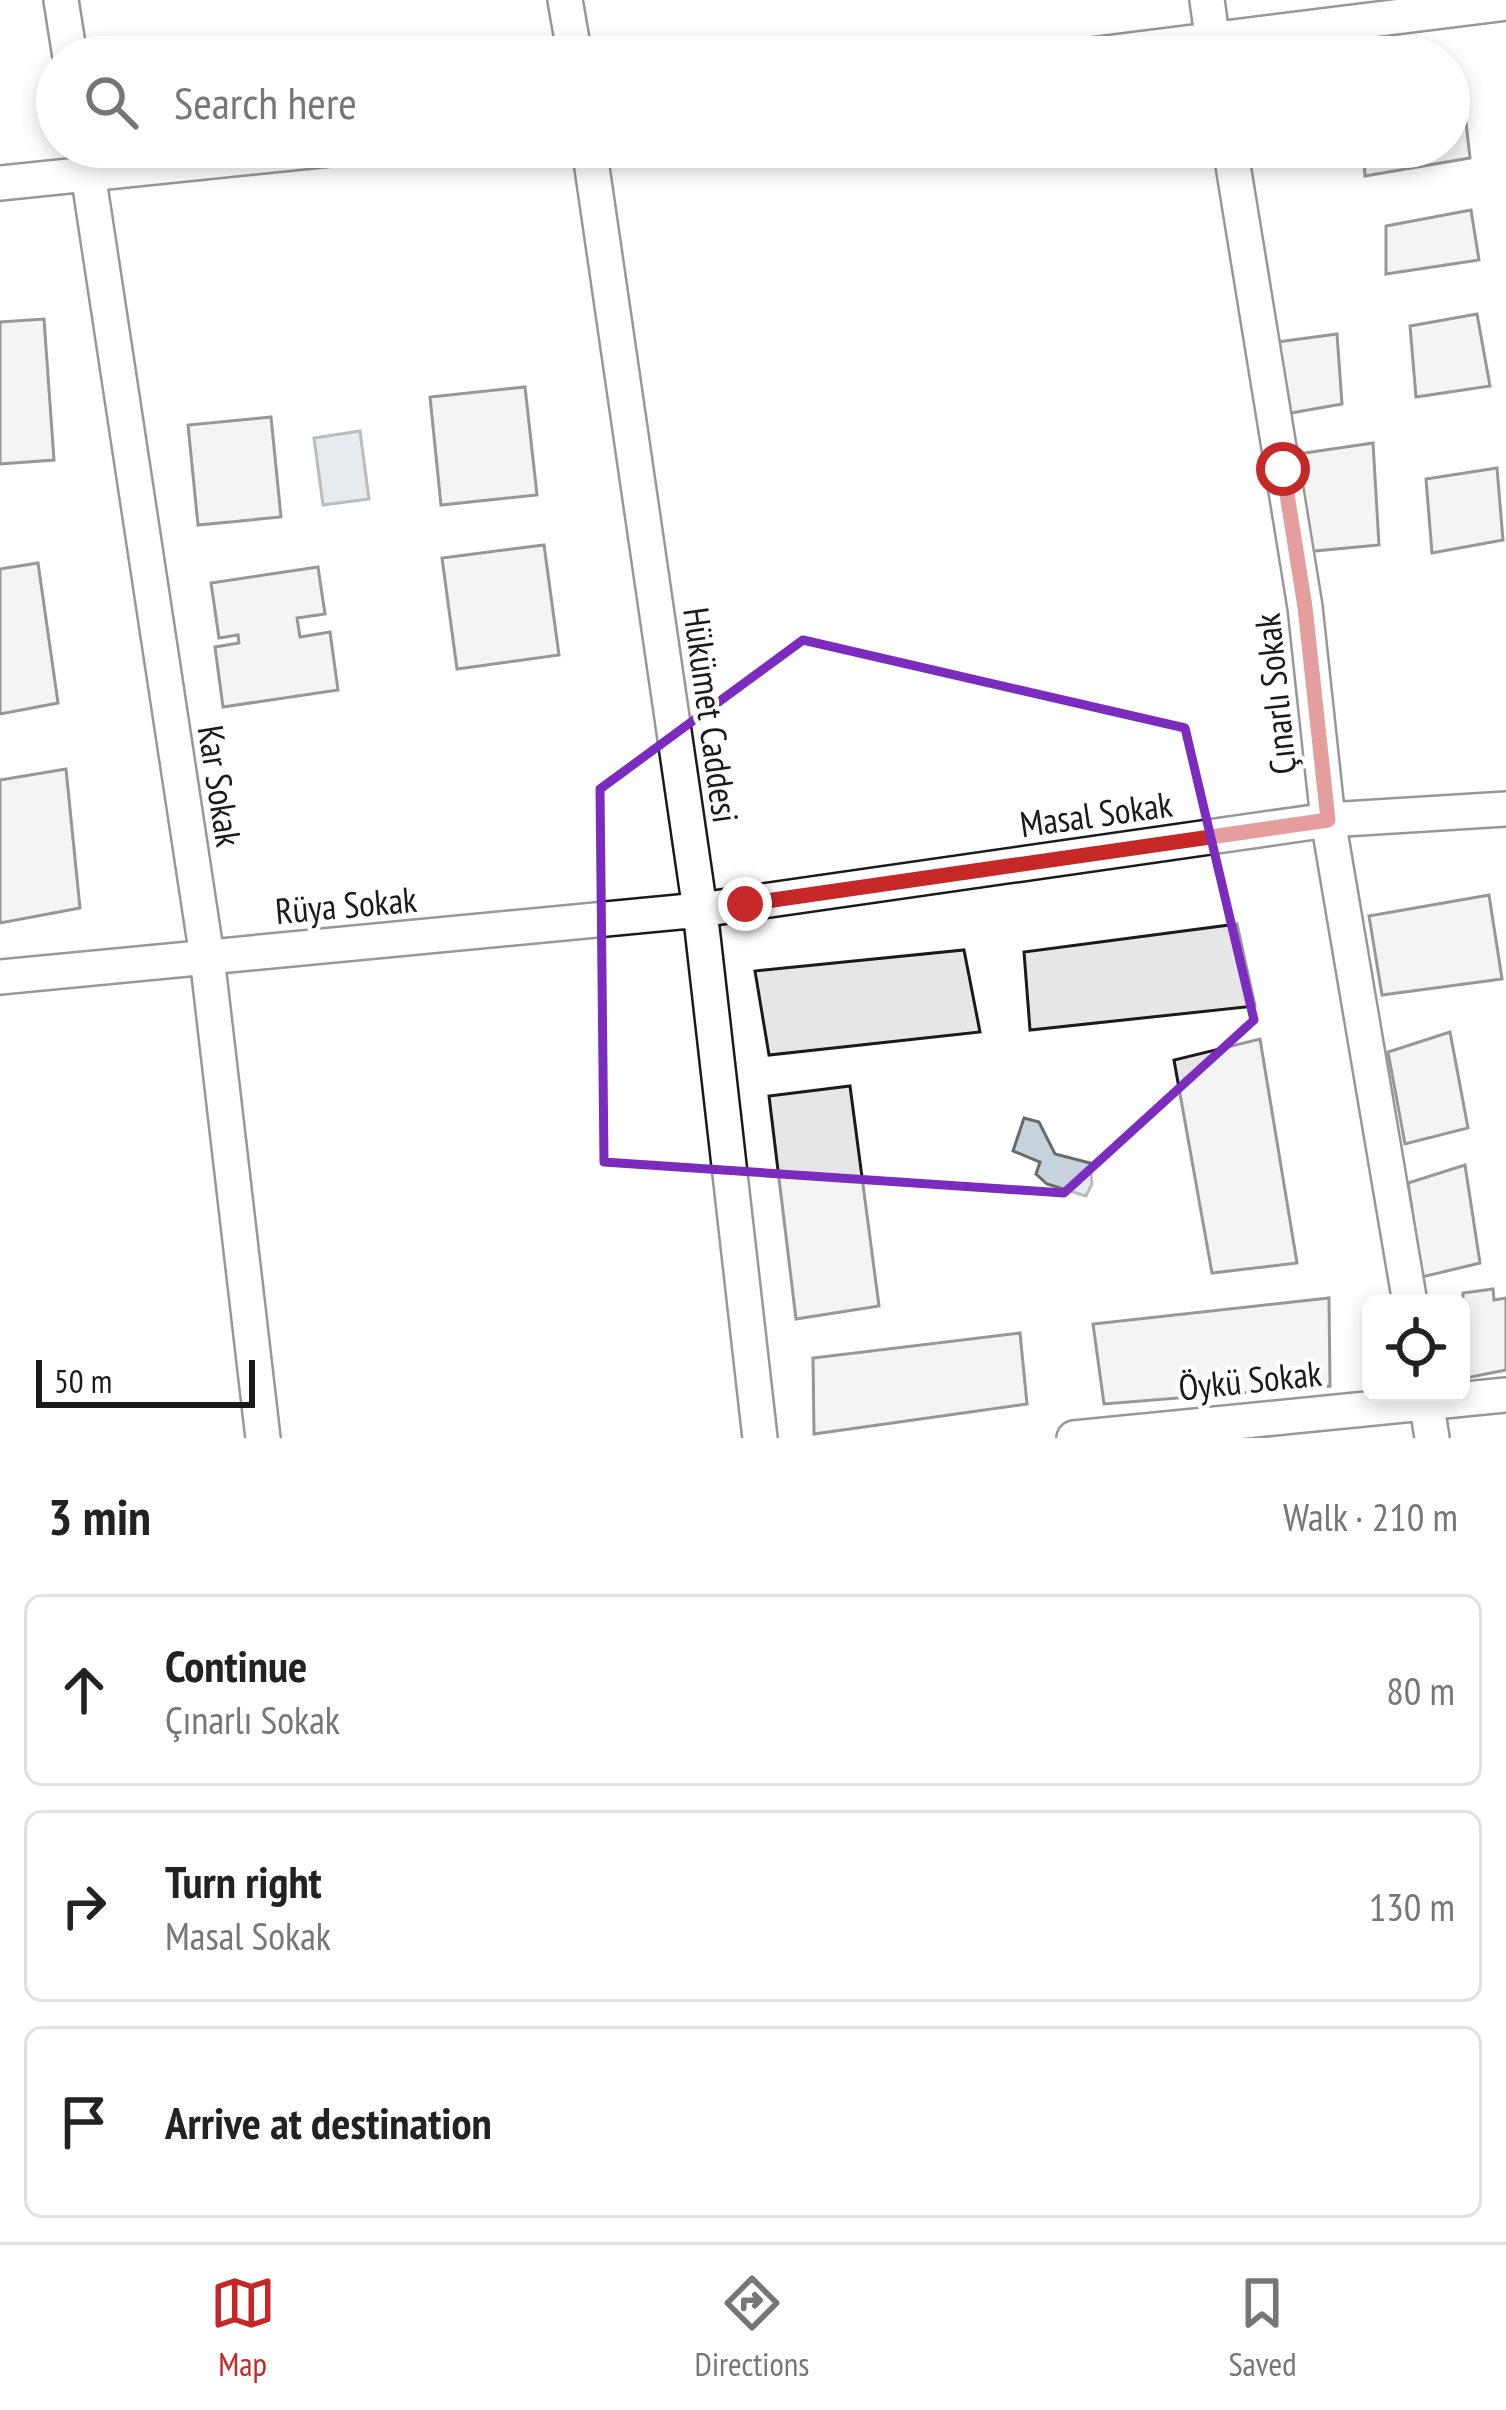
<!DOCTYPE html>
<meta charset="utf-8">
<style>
:root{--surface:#fff;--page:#f6f6f6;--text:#222;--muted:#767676;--line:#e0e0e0;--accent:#c62828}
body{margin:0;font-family:"PT Sans Narrow",sans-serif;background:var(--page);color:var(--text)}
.controls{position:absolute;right:36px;bottom:36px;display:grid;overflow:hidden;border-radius:18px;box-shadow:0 6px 18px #0003}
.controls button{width:108px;height:108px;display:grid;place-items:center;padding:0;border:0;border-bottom:3px solid var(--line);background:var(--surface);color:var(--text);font:60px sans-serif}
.scale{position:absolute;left:36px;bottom:30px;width:219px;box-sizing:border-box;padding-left:12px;border:6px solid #1a1a1a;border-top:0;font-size:33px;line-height:42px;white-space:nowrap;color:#1a1a1a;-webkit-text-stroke:9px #fff;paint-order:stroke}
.stop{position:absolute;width:36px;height:36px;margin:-27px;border:9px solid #c62828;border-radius:50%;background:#fff}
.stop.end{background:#c62828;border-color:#fff;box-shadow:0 3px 12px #0008}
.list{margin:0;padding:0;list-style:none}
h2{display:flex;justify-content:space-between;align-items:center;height:156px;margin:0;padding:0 48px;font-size:51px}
h2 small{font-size:39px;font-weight:400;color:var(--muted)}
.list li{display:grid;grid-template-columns:78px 1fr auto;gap:36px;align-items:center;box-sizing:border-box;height:192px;margin:0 24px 24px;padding:0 24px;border:3px solid var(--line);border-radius:18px}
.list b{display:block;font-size:45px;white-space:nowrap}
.list p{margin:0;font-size:39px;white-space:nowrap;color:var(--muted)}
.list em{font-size:39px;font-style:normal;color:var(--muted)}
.icon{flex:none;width:66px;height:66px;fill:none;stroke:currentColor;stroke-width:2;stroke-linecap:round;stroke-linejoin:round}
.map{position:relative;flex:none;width:1506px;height:1438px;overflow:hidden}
.search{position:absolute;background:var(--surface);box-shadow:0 6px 18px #0003;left:36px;right:36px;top:36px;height:132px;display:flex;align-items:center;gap:30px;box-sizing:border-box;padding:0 42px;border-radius:66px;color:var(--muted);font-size:45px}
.sheet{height:804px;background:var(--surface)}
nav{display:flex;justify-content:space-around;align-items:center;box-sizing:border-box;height:168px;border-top:3px solid var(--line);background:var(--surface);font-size:33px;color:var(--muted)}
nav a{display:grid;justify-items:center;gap:6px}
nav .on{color:var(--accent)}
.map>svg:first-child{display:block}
</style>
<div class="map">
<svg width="1506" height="1438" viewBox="0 0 1506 1438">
<rect width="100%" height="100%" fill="#fff"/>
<path fill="#c6d2dc" stroke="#6a6a6a" stroke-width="3" d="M360,431l9,68 -46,6 -9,-67z
M1024,1118l15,4 16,32 35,9 2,21 -6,12 -39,-12 -11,-10 4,-12 -27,-11z"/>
<path fill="#e6e6e6" stroke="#1a1a1a" stroke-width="3" d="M1461,78l9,80 -105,18 -2,-29h86v-67z
M1471,210l8,50 -93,14v-48z
M1477,314l13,72 -74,11 -6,-71z
M44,319l10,141 -54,4v-142z
M1337,334l5,70 -62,11 -10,-72z
M525,387l12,108 -96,10 -11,-108z
M271,417l10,100 -83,8 -10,-100z
M1373,443l6,102 -75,7 -13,-97z
M1497,468l6,72 -71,13 -6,-74z
M544,545l15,110 -102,14 -15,-111z
M38,563l20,140 -58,11v-145z
M318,567l7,47 -28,4 3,19 30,-5 8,58 -115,17 -8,-60 24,-4 -1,-8 -19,3 -8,-55z
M66,769l14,139 -80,15v-143z
M1489,895l13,84 -120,16 -13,-79z
M1237,924l18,82 -225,24 -6,-78z
M964,950l16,82 -211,23 -14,-84z
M1450,1032l18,96 -63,16 -17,-92z
M1260,1039l37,224 -85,10 -38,-213z
M850,1086l29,220 -83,13 -27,-223z
M1465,1165l15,98 -58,14 -14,-94z
M1493,1289l1,11 12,-2v72l-45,9 2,-86z
M1329,1298l1,88 -226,18 -11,-80z
M1020,1333l7,71 -213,30 -1,-76z"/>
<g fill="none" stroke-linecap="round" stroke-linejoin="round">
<defs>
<path id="minor" d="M61,0l9,57
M565,0l10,57
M1207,0l8,57
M1074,57l432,-54
M84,147l123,810 56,481
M589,147l111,763 60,528
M1230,147l75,460 23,213 82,483
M0,183l349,-36
M0,977l700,-67 628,-90 178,-11
M1425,1393l7,45
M1074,1438l432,-43"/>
</defs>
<use href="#minor" stroke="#1a1a1a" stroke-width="38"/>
<use href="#minor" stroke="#fff" stroke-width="33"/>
</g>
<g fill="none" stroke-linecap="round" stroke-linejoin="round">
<path stroke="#c62828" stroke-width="15" d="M745,904l583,-84 -23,-213 -22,-138"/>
</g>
<path d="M0 0H1506V1438H0ZM803,640l382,88 69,292 -190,173 -460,-31 -4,-373z" fill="#fff" fill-opacity=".55" fill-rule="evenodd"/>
<path fill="none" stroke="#7b2cbf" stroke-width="9" stroke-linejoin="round" d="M803,640l382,88 69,292 -190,173 -460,-31 -4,-373z"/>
<g text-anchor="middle" stroke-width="9" stroke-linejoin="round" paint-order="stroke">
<g font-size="36" fill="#1a1a1a" stroke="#fff">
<text transform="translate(1275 694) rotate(-96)" y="13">Çınarlı Sokak</text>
<text transform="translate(711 715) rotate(82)" y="13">Hükümet Caddesi</text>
<text transform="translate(220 786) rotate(81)" y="13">Kar Sokak</text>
<text transform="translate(1096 814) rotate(-8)" y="13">Masal Sokak</text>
<text transform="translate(346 905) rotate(-5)" y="13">Rüya Sokak</text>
<text transform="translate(1250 1380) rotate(-6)" y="13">Öykü Sokak</text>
</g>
</g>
</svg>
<div class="controls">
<button><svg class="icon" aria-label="locate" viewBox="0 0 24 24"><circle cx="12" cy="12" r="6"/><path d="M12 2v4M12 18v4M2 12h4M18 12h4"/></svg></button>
</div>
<div class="scale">50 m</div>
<div class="stop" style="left:1283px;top:469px"></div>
<div class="stop end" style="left:745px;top:904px"></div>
<div class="search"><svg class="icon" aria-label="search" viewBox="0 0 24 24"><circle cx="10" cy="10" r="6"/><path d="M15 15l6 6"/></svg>Search here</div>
</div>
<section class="sheet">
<h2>3 min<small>Walk · 210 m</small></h2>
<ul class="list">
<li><svg class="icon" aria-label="ahead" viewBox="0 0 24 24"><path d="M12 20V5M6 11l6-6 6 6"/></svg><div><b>Continue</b><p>Çınarlı Sokak</p></div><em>80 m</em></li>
<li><svg class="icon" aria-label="right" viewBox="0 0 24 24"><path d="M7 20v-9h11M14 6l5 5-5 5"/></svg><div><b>Turn right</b><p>Masal Sokak</p></div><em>130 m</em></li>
<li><svg class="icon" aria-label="arrive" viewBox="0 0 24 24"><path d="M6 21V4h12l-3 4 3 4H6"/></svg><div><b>Arrive at destination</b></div></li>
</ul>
</section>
<nav>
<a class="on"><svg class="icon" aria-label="map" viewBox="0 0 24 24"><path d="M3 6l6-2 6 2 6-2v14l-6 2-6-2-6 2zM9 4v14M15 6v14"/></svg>Map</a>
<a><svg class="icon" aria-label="directions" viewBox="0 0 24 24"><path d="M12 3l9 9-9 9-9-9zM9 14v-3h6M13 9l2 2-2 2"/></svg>Directions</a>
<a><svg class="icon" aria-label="saved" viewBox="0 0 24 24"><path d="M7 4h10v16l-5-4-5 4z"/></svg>Saved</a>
</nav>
